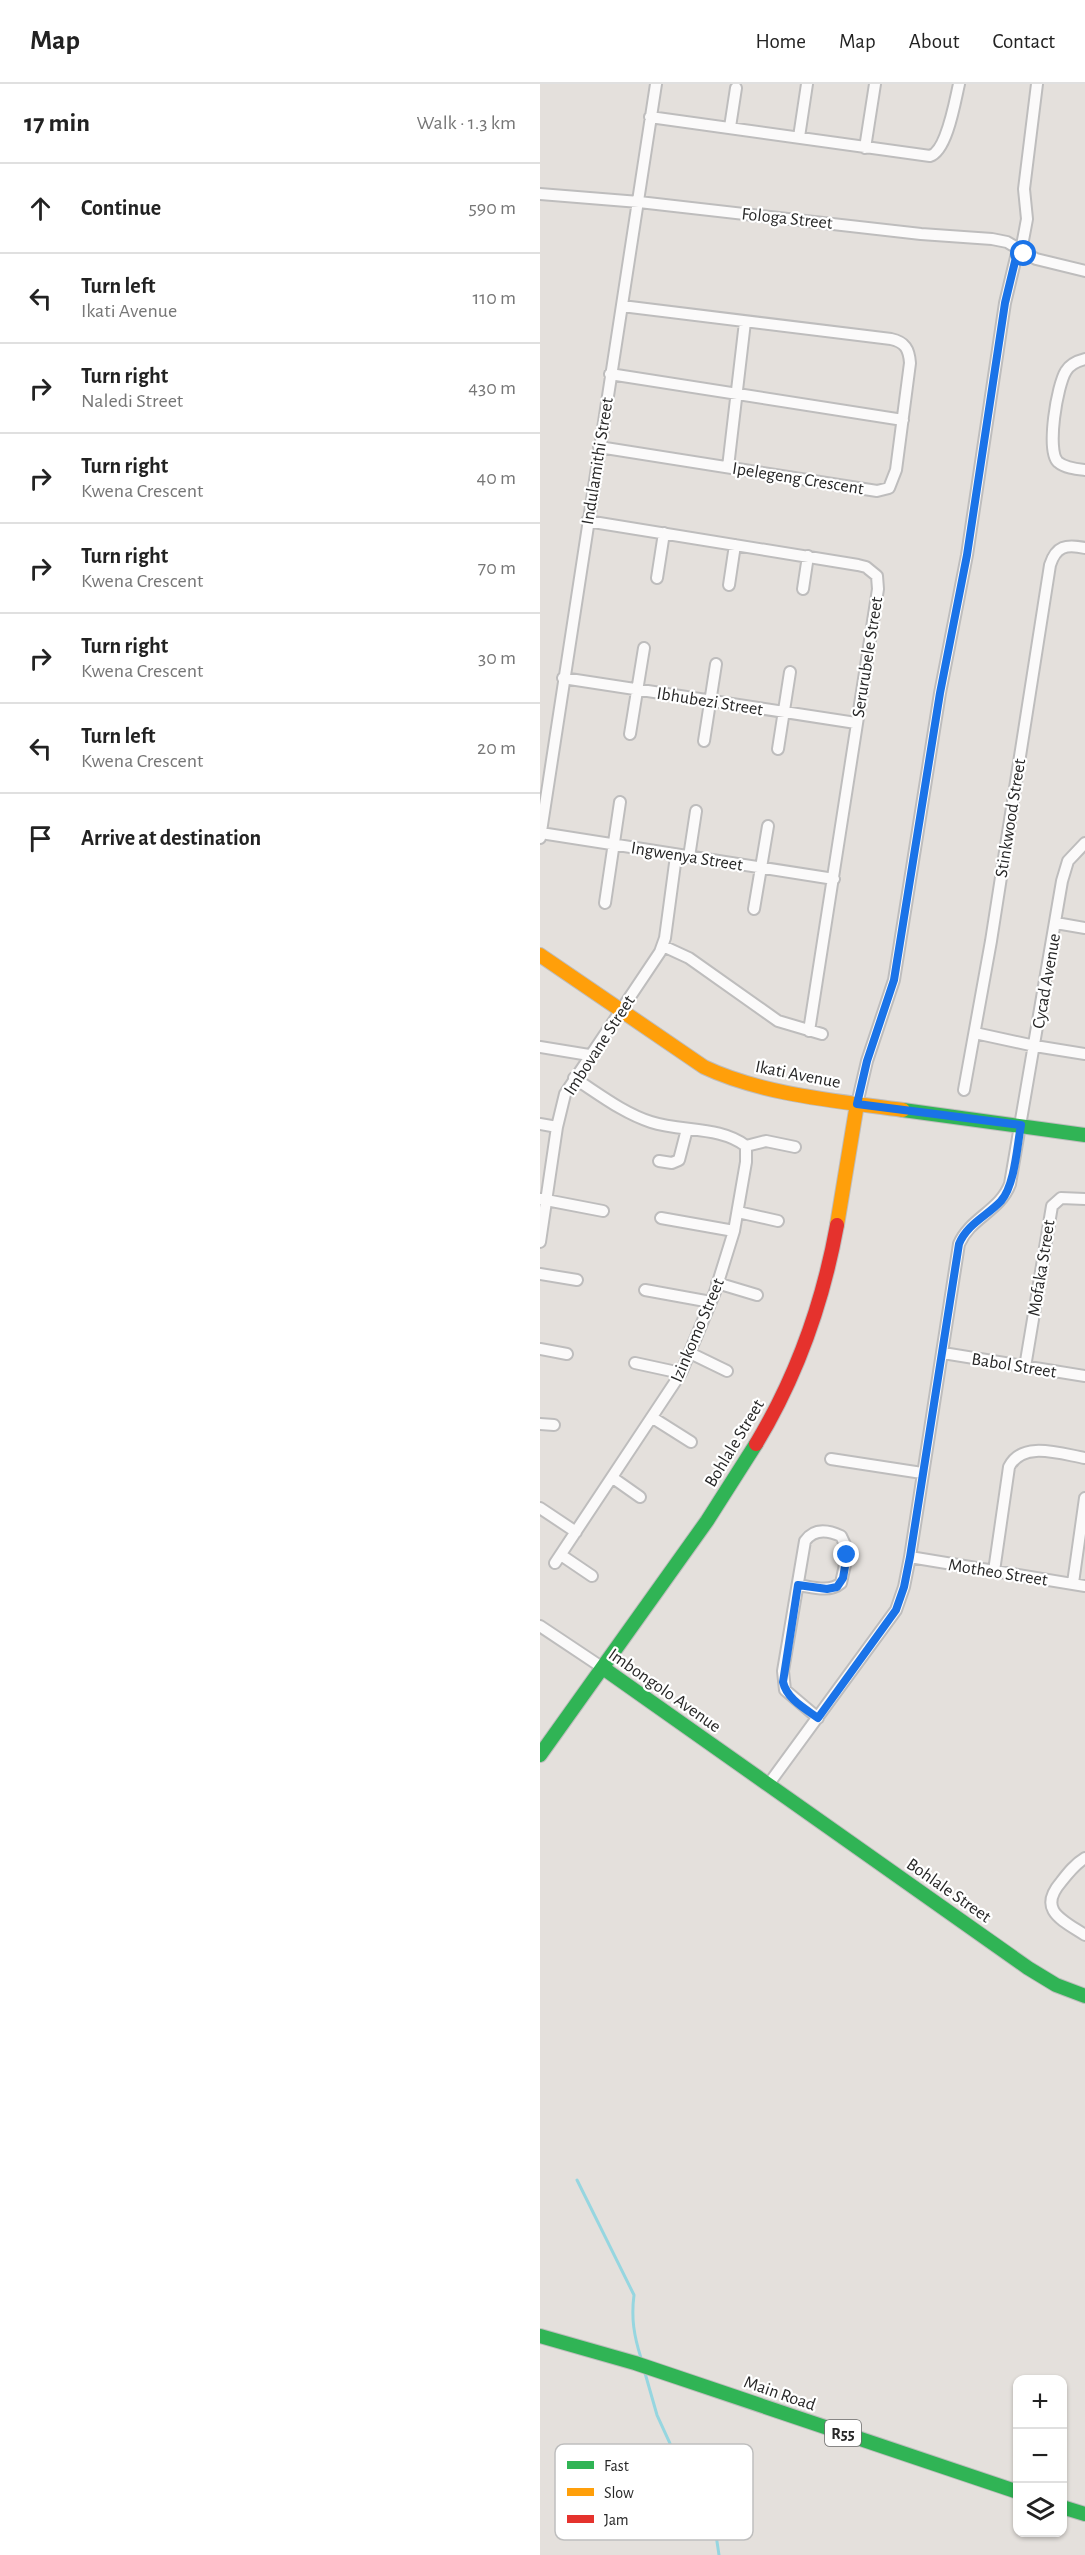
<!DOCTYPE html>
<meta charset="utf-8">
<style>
:root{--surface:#fff;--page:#f2f2f2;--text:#222;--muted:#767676;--line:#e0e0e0}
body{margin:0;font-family:"Alegreya Sans",sans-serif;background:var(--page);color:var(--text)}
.controls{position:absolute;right:18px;bottom:18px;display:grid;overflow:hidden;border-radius:12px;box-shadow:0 2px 4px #0004}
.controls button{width:54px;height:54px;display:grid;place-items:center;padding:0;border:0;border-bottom:2px solid var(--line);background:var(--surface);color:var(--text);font:30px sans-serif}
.stop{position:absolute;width:18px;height:18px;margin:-14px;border:4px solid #1a73e8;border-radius:50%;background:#fff}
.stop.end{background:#1a73e8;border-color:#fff;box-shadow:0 2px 6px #0008}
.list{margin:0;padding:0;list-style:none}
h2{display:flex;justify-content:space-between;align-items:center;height:78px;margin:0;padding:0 24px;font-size:26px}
h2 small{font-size:20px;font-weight:400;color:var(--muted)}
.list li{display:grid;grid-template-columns:39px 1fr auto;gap:18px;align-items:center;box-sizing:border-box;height:90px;padding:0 24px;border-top:2px solid var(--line)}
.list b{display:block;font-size:22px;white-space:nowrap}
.list p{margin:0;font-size:20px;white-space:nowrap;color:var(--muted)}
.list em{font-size:20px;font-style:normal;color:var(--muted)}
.icon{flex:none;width:33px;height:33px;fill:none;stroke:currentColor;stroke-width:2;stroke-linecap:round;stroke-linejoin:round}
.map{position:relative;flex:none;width:545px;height:2471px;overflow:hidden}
header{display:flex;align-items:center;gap:36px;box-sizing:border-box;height:84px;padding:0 30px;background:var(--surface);border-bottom:2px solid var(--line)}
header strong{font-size:28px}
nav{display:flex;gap:33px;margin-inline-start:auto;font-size:21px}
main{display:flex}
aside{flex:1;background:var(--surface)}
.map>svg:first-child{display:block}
</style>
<header>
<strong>Map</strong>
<nav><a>Home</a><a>Map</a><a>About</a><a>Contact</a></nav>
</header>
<main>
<aside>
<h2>17 min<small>Walk · 1.3 km</small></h2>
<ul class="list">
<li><svg class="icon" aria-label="ahead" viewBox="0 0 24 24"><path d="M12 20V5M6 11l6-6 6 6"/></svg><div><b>Continue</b></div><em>590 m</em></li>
<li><svg class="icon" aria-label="left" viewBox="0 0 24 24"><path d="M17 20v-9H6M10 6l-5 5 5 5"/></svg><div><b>Turn left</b><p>Ikati Avenue</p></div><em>110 m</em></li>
<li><svg class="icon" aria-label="right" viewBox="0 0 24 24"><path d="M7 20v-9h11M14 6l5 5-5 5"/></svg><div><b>Turn right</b><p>Naledi Street</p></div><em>430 m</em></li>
<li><svg class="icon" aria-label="right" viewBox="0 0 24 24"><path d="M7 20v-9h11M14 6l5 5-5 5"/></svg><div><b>Turn right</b><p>Kwena Crescent</p></div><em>40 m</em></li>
<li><svg class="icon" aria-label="right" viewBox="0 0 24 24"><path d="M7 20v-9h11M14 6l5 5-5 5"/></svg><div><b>Turn right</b><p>Kwena Crescent</p></div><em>70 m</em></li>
<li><svg class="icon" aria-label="right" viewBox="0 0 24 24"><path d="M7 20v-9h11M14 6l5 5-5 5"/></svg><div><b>Turn right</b><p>Kwena Crescent</p></div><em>30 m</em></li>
<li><svg class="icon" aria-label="left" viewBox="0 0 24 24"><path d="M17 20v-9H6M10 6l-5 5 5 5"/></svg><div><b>Turn left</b><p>Kwena Crescent</p></div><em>20 m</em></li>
<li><svg class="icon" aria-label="arrive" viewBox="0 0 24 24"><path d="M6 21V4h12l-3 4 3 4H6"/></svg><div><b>Arrive at destination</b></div></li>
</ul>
</aside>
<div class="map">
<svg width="545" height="2471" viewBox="0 0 545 2471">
<rect width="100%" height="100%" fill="#e4e0dc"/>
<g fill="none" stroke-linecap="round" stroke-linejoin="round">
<path stroke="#96d6e0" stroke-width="3" d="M37,2096l57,115c-3,23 0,41 7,63
M105,2289l12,42 22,48 24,24 10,28 6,40"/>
<defs>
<path id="street" d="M110,33l280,39c17,-5 25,-55 29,-72
M190,43l6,-39
M259,53l8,-53
M325,64l10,-64
M0,110l99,8 282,32 71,5 15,3 29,17 49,12
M481,167l6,-32 -3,-30 13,-105
M545,275c-8,2 -15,5 -19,12 -9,14 -20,80 -8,91 7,6 18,7 27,8
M70,290l293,46
M59,363l278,44 12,-3 7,-18 14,-107c-1,-14 -5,-21 -19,-24l-269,-33
M188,383l17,-145
M47,437l271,44 8,2 11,9 1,13 -69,442
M117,494l7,-45
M189,501l6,-40
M263,505l5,-33
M23,594l293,45
M90,650l14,-86
M164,657l12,-77
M238,665l12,-77
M1,749l293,46
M0,754l116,-754
M149,773l7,-46
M65,819l15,-101
M214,825l14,-83
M516,839l29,5
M123,862l26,12 89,63 44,13
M435,949l60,13 50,8
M0,963l49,8
M34,994c25,16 49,35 77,44 31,10 69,4 95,24
M424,1006l27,-149 59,-376c6,-19 16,-21 35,-17
M317,1020l10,-43 27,-81 46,-287 27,-138 38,-252 13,-54
M0,1040l17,3
M206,1062l20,-5 29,6
M119,1077l13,2 7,-3 8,-31
M1,1115l62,12
M198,1128l40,9
M121,1134l73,13
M0,1158l17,-115 8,-33 95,-142 5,-14 11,-82
M0,1190l37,6
M177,1199l40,12
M105,1206l66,12
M0,1265l27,5
M150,1269l37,18
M403,1269l142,23
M95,1279l46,10
M485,1283l27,-161 9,-8 24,1
M113,1334l38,24
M0,1340l14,1
M291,1375l91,14
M73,1394l27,19
M0,1424l36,24
M21,1471l31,21
M370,1473l175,29
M15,1479l126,-190 34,-81 19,-61 12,-69v-16
M454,1487l15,-104c13,-27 52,-13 76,-9
M533,1499l12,-85
M258,1501c14,2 31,8 43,-2l7,-32 -7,-15c-13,-6 -27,-8 -36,5l-22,130 2,19 33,28
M0,1542l63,42
M228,1701l128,-175 8,-23 6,-30 49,-313c11,-26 41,-33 51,-60l52,-303 6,-20 17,-18
M545,1774c-10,6 -17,15 -24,24 -24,28 1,38 24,53"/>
<path id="fast" d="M363,1026l182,25
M63,1584l425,300 28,17 29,11
M0,1671l167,-234 49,-77
M0,2252l95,27 383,129
M522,2423l23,7"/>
<path id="slow" d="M0,871l164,112c59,28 135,34 199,43
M297,1141l20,-121"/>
<path id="jam" d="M216,1360c41,-68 67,-142 81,-219"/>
</defs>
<use href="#street" stroke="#bebdbd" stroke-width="14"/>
<use href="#fast" stroke="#bebdbd" stroke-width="16"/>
<use href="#slow" stroke="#bebdbd" stroke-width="16"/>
<use href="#jam" stroke="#bebdbd" stroke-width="16"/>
<use href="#street" stroke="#fbfafa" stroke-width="10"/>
<use href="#fast" stroke="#30b455" stroke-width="14"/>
<use href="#slow" stroke="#ff9f0a" stroke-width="14"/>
<use href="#jam" stroke="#e5322d" stroke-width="14"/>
</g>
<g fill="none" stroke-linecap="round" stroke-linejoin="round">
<path stroke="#1a73e8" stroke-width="8" d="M307,1471l-4,23 -6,9 -10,2 -29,-4 -15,97c4,17 21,26 35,36l78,-108 8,-23 6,-30 49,-313c8,-20 28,-28 42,-43 14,-16 16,-55 20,-76l-164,-21 10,-43 27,-81 46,-287 27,-138 38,-252 13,-54 6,5"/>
</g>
<g text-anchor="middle" stroke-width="4.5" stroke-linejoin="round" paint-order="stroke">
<rect fill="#fff" stroke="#686868" stroke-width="1.5" x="285" y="2336" width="36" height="26" rx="4.5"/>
<g font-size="16" font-weight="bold" fill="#272727">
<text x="303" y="2355">R55</text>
</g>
<g font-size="18" fill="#272727" stroke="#fff">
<text transform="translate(247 134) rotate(6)" y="6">Fologa Street</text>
<text transform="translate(57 377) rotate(-81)" y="6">Indulamithi Street</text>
<text transform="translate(258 394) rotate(9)" y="6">Ipelegeng Crescent</text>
<text transform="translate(327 573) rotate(-81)" y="6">Serurubele Street</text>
<text transform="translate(170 617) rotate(9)" y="6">Ibhubezi Street</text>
<text transform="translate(470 734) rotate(-81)" y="6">Stinkwood Street</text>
<text transform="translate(147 772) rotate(9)" y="6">Ingwenya Street</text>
<text transform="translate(506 897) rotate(-80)" y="6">Cycad Avenue</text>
<text transform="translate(59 961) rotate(-57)" y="6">Imbovane Street</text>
<text transform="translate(258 990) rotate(11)" y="6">Ikati Avenue</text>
<text transform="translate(501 1184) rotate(-81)" y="6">Mofaka Street</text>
<text transform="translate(157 1246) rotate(-67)" y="6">Izinkomo Street</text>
<text transform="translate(474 1281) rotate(9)" y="6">Babol Street</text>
<text transform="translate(194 1359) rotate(-59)" y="6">Bohlale Street</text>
<text transform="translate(458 1488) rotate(9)" y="6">Motheo Street</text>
<text transform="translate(125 1606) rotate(35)" y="6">Imbongolo Avenue</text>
<text transform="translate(409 1806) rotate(35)" y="6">Bohlale Street</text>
<text transform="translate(240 2309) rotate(19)" y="6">Main Road</text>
</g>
</g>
<rect x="15" y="2360" width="198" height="96" rx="9" fill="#fff" stroke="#bebebe" stroke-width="1.5"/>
<rect x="27" y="2377" width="27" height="8" fill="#30b455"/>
<rect x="27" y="2404" width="27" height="8" fill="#ff9f0a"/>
<rect x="27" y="2431" width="27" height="8" fill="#e5322d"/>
<g font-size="16" fill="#272727">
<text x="64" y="2387">Fast</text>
<text x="64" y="2414">Slow</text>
<text x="64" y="2441">Jam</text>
</g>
</svg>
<div class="controls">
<button>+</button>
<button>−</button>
<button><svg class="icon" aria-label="layers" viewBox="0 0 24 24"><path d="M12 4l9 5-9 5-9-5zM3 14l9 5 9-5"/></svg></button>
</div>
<div class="stop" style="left:484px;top:170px"></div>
<div class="stop end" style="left:307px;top:1471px"></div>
</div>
</main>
